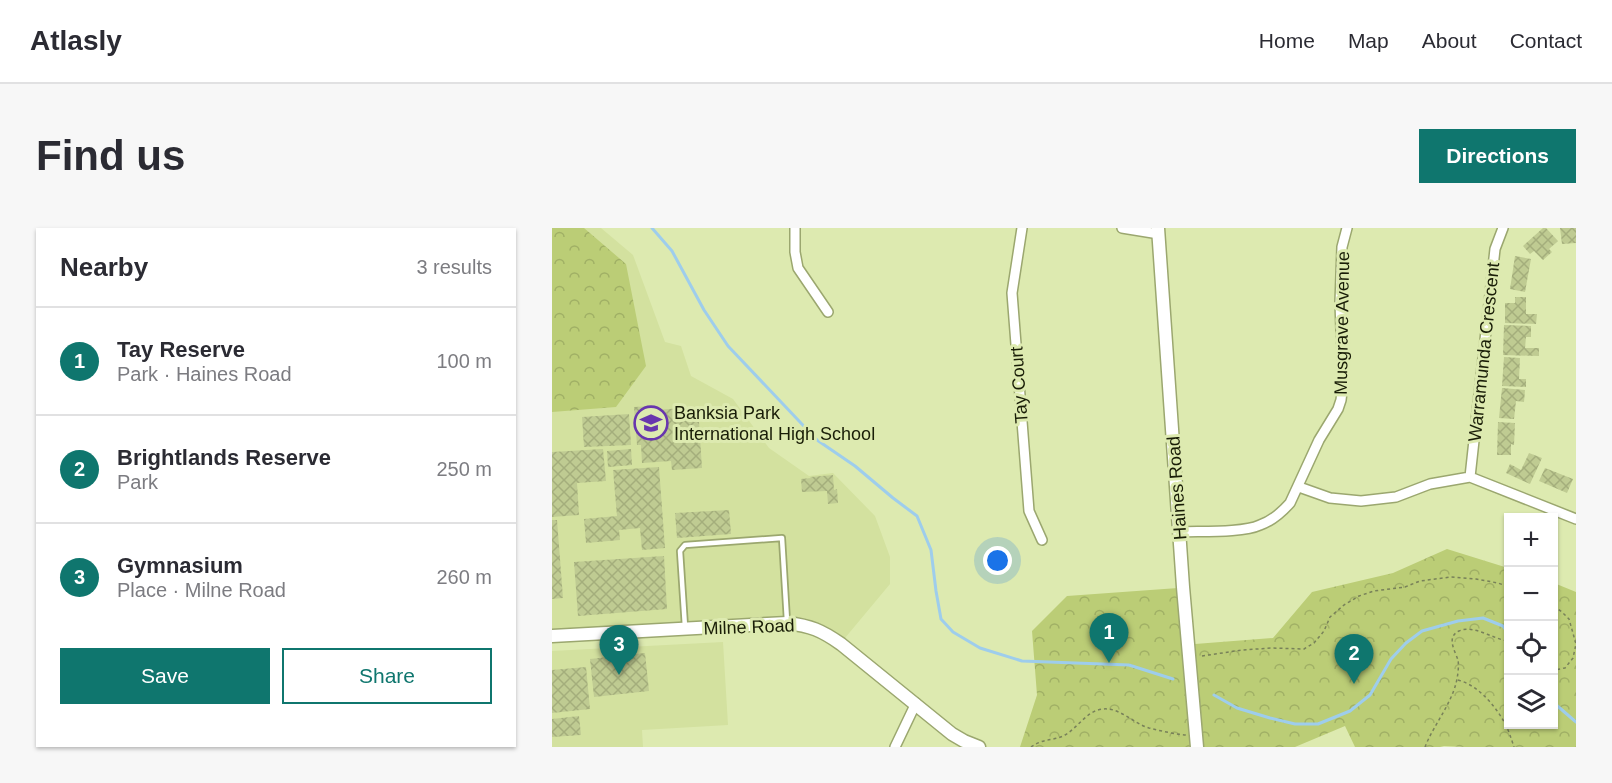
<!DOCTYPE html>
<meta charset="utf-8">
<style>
:root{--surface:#fff;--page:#f7f7f7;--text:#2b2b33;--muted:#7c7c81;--line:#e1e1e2;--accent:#0f766e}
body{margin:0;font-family:Helvetica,sans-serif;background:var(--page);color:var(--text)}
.controls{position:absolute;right:18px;bottom:18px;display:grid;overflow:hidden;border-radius:0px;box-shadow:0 2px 4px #0004}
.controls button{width:54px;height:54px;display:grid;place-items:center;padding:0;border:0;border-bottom:2px solid var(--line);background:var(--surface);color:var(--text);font:30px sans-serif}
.you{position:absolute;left:446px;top:333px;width:21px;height:21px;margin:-15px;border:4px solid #fff;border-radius:50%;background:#1a73e8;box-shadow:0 0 0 9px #1a73e833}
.badge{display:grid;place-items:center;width:39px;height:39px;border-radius:50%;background:var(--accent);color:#fff;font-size:20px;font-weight:700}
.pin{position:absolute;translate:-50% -50px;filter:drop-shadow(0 2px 3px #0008)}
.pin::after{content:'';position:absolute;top:32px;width:21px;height:18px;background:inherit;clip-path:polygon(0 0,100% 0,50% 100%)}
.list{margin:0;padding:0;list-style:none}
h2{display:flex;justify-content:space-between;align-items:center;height:78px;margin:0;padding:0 24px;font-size:26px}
h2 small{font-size:20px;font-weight:400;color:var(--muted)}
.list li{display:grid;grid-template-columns:39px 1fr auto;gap:18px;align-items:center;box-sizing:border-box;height:108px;padding:0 24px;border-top:2px solid var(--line)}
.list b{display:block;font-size:22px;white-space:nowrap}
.list p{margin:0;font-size:20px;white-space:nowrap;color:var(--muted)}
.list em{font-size:20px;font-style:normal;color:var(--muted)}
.actions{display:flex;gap:12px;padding:18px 24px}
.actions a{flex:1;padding:14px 0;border:2px solid var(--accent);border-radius:0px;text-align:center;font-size:21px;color:var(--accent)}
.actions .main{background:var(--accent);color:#fff}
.icon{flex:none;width:33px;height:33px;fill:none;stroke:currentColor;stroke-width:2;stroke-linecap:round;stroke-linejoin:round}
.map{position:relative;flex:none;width:1024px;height:519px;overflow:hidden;border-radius:0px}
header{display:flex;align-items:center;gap:36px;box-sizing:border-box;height:84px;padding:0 30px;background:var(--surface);border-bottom:2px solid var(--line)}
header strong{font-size:28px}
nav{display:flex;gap:33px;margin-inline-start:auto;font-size:21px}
.intro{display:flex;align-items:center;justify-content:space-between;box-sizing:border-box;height:144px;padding:0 36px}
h1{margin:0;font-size:42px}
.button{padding:15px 27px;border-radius:0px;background:var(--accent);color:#fff;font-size:21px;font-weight:700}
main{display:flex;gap:36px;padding:0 36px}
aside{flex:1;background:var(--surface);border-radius:0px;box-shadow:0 2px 4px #0004}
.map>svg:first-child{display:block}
</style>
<header>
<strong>Atlasly</strong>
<nav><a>Home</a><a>Map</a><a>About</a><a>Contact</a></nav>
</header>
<div class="intro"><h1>Find us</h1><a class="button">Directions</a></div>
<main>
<aside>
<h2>Nearby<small>3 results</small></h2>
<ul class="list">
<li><span class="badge">1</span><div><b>Tay Reserve</b><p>Park · Haines Road</p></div><em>100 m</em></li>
<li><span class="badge">2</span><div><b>Brightlands Reserve</b><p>Park</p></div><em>250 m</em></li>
<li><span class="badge">3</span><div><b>Gymnasium</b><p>Place · Milne Road</p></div><em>260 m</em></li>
</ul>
<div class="actions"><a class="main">Save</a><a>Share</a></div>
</aside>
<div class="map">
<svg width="1024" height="519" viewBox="0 0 1024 519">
<defs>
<pattern id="park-crowns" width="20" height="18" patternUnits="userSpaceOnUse" patternTransform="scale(1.5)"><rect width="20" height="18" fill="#bbcd76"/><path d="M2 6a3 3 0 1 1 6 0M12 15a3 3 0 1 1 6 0" fill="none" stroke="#a0b065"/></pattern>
<pattern id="building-cross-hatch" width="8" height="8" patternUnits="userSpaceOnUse" patternTransform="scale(1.5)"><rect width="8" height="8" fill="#bfcb92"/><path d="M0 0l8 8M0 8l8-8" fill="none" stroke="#a4ae7c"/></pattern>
</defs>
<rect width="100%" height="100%" fill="#ddeab0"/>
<path fill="#d3e19f" d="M0,0h49l32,27 32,87 16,4 10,30 42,23 36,49 40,28 24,-3 42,43 15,41v27l-45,54 -19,-12 -16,-6 -14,-1 -244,11z
M171,414l5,83 -86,5 1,17h-91v-96z"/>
<path fill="url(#park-crowns)" d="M0,0h32l42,36 20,102 -30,41 -64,5z
M895,321l61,19 1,156h45v-141l22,9v155h-111l-21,-1 -4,1h-85l-10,-21 -50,21h-91l-9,-103 78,-6 39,-46 81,-19z
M626,360l12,159h-170l17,-52 -5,-64 35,-35z"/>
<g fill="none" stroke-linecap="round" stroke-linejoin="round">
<path stroke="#9ecdec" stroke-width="3" d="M100,0l20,23 32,59 24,36 89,94 38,26 38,32 24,18 14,34 5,41 5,28 12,13 27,16 42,13 107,4 44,14
M662,467l23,13 33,10 25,6h23l32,-13 20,-16 21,-36 15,-16 16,-12 36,-10 25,-3 20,8 6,9
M1002,475l22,19"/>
</g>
<path fill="url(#building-cross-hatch)" d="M991,0h3l12,13 -9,8 3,3 -9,8 -9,-9 -4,3 -7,-8z
M1008,0h16v15l-14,1z
M963,28l16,3 -6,33 -15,-3z
M963,69h11v17h11l-1,10 -31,-1v-20h10z
M952,97l27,1v11h-5l-1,11h14v8l-36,-1z
M952,129l16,1 -1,21h7v8l-24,-1z
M950,160l23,2 -1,12 -8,-1 -2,18 -15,-1z
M103,178v4l43,-3 4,61 -30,2 -1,-9 -29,2 -1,-18h-4l-3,-38z
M77,186l2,31 -47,2 -2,-30z
M946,194l17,1 -1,22 -3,-1v11h-14z
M51,221l3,32 -29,2 2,32 -27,2v-65z
M79,221l1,16 -24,2 -1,-16z
M977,225l13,5 -12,26 -24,-11 4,-9 11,6z
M107,239l6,81 -23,2 -2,-22 -21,2 1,10 -34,3 -2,-24 33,-3 -4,-46z
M993,240l28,11 -6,14 -28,-12z
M281,247l1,15 3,-1 1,14 -10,1 -1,-13 -25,1 -1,-13 10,-1 -1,-1z
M177,282l2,24 -54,4 -2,-25z
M0,292h5l6,78 -11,1z
M112,328l3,53 -89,7 -4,-54z
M93,425l4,38 -55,6 -4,-38z
M34,439l4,42 -38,4v-43z
M27,488l2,19 -29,2v-18z"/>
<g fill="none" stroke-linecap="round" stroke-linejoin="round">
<defs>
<path id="lane" d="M133,399l-5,-76 5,-6 97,-7 5,83"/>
<path id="street" d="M243,0v24l3,16 30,44
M470,0l-10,65 17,218 13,29
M570,0l37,6
M918,249l25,-228 8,-21
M747,259l31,11 31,3 35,-4 34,-13 40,-7 106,42
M628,304c20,-1 63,1 80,-7 12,-4 22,-13 30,-22l29,-63 19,-31 3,-9 2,-17 -3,-80 2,-56 5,-19
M343,519l21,-44"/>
<path id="secondary" d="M606,0l25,359 14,160
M0,408l235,-13c24,3 34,7 54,21l111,90 12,7 15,6"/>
</defs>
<use href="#lane" stroke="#9ba76f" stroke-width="8"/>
<use href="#street" stroke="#9ba76f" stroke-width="12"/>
<use href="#secondary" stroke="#9ba76f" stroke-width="15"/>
<path stroke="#788159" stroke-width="1.5" stroke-dasharray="3 3" stroke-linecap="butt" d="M1002,378l8,6 7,7 7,25 -3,14 -8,10 -11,2
M650,428l40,-6 30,-2 32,1 10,-6 10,-12 6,-14 14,-12 15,-9 15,-5 31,-4 15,-6 31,-4 25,2 22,4 11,4
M906,452c19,5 35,23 45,40 5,8 8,18 11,27
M479,519c12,-9 24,-6 34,-12 12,-7 20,-21 33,-25 19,-6 34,13 51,18 12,3 25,6 37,7
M873,519c9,-23 27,-43 32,-68 1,-6 2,-13 1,-19 -3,-9 -12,-23 1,-29 15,-7 35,9 50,10"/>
<use href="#lane" stroke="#fff" stroke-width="4.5"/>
<use href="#street" stroke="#fff" stroke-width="9"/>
<use href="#secondary" stroke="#fff" stroke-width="12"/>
</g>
<defs>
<symbol id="school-ring" viewBox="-11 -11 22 22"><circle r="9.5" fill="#ddeab0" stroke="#6836ae" stroke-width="1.5"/><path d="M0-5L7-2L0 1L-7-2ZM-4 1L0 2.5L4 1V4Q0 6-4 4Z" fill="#6836ae"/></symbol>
</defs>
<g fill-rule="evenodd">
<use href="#school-ring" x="80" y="176" width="38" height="38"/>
</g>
<g text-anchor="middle" stroke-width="6" stroke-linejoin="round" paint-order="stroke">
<g font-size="18" fill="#191d07" stroke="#ddeab0">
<text transform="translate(790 95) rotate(-89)" y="6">Musgrave Avenue</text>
<text transform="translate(932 124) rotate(-84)" y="6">Warramunda Crescent</text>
<text transform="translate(467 157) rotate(-94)" y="6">Tay Court</text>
<text transform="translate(625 260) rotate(-94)" y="6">Haines Road</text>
<text transform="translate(197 399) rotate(-2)" y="6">Milne Road</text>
</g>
<g font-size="18" fill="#191d07" stroke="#ddeab0" text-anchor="start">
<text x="122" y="191">Banksia Park<tspan x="122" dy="21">International High School</tspan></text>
</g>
</g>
</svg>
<div class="controls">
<button>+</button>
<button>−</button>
<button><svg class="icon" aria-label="locate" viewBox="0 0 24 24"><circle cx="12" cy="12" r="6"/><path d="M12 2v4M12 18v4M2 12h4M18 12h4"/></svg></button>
<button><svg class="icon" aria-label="layers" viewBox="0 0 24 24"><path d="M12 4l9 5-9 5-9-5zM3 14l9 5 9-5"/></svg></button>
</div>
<div class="you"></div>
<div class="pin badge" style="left:557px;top:435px">1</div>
<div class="pin badge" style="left:802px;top:456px">2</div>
<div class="pin badge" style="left:67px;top:447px">3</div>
</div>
</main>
